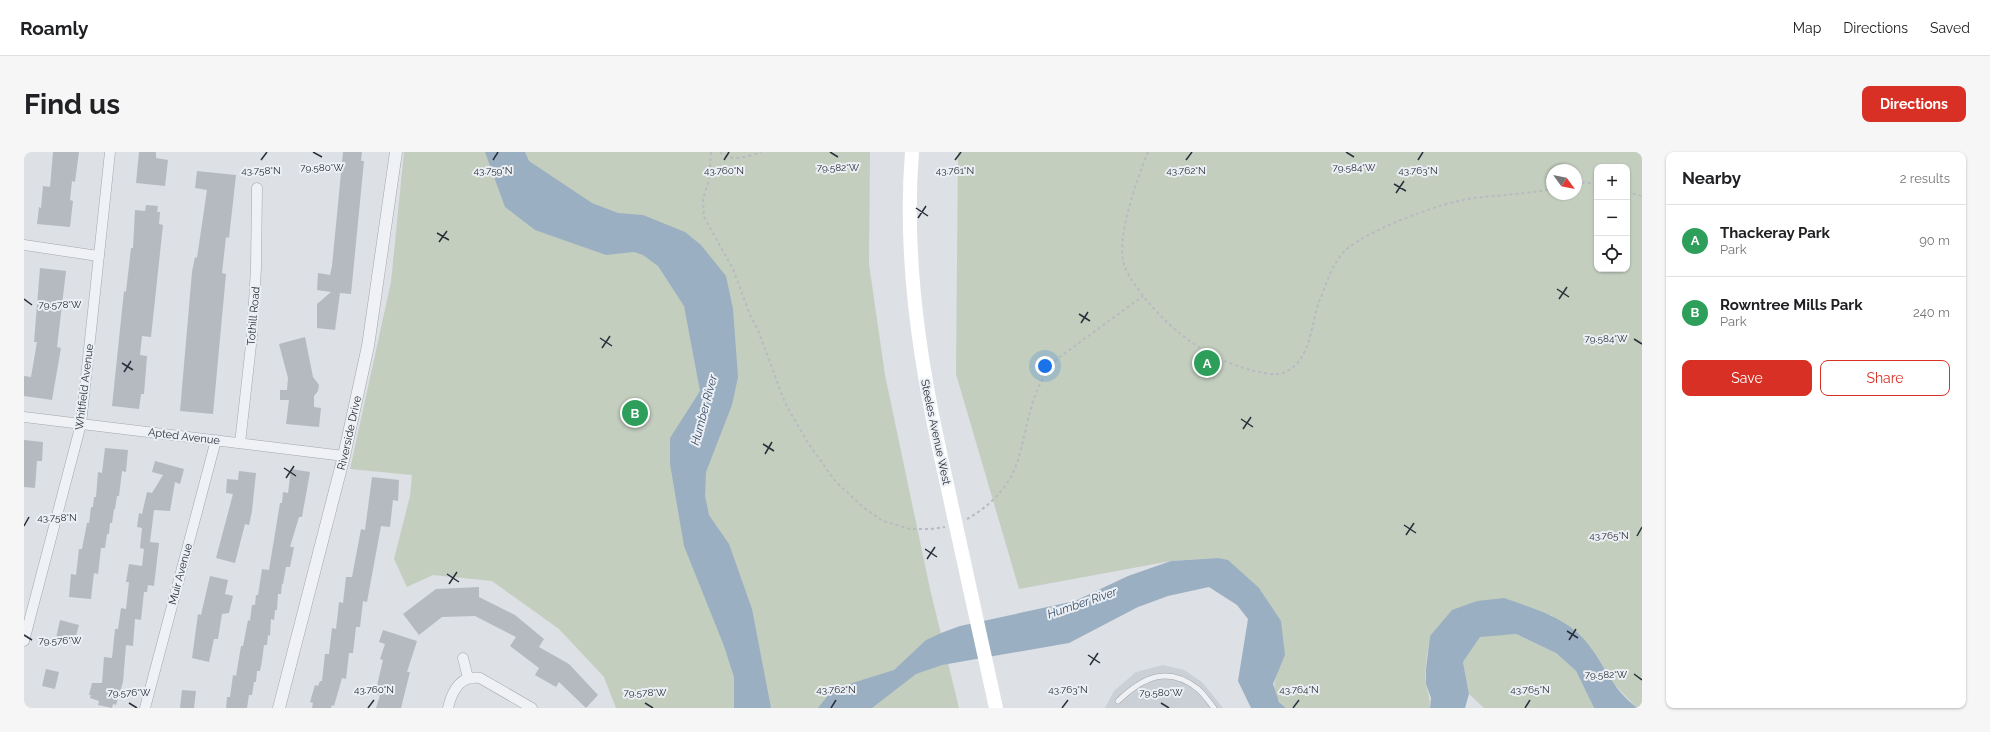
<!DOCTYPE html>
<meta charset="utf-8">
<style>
:root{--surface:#fff;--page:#f6f6f6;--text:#202124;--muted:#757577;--line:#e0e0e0;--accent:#d93025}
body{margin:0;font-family:Raleway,sans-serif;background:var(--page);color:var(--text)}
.controls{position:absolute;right:12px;top:12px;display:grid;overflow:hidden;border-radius:8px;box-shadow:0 1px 3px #0004}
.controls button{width:36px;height:36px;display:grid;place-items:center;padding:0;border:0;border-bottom:1px solid var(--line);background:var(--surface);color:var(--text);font:20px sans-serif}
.compass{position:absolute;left:1522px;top:12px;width:36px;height:36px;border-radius:50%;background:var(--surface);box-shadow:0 1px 3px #0004;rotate:123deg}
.you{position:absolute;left:1021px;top:214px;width:14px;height:14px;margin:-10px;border:3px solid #fff;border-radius:50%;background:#1a73e8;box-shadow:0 0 0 6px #1a73e833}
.badge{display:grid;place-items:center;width:26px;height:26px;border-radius:50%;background:var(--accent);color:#fff;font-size:13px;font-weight:700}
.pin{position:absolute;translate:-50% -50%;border:2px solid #fff;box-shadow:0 1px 4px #0006}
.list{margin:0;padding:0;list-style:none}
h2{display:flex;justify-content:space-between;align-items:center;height:52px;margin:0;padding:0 16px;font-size:17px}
h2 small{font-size:13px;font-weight:400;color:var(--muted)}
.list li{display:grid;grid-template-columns:26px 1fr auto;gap:12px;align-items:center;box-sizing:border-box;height:72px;padding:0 16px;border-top:1px solid var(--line)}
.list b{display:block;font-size:15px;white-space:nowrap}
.list p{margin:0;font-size:13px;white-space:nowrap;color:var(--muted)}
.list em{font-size:13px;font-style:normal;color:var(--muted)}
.actions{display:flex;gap:8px;padding:12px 16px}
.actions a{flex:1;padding:9px 0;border:1px solid var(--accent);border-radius:8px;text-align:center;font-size:14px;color:var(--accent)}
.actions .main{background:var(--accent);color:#fff}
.icon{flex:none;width:22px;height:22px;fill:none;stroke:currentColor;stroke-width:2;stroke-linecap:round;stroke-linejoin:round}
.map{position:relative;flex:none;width:1618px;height:556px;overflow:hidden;border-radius:8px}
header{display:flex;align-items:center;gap:24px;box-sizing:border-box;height:56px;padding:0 20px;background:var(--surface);border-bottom:1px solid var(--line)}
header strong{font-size:19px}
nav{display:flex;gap:22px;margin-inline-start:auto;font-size:14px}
.intro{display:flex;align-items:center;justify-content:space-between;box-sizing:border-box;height:96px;padding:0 24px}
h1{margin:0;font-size:28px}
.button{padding:10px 18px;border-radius:8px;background:var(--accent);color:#fff;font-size:14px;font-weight:700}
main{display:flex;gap:24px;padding:0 24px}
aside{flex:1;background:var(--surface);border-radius:8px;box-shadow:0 1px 3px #0004}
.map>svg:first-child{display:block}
</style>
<header>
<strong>Roamly</strong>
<nav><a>Map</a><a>Directions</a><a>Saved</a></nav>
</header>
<div class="intro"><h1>Find us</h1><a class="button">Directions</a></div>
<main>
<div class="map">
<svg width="1618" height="556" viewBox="0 0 1618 556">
<rect width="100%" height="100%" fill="#dde0e5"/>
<path fill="#cbcfd6" d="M1139,513l21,5 18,12 21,26h-118l9,-17 22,-19z"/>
<path fill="#c3cebf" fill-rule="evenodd" d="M380,0h466l-1,112 16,111 45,214 29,119h-343l-12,-31 -45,-48 -67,-48 -59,-6 -26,12 -13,-28 16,-63 2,-21 -62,-6 41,-187z
M934,0h684v556l-7,-2 -21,-22 -15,-24 -48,-45 -121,21c-2,16 -6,32 -4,47 2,9 4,16 4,25h-144c-21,-17 -9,-33 -1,-53l-67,-97 -47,3 -152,28 -63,-215zM1573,15h30v102h-30zM1528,18h24v24h-24z
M1492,482l40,19 20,18 18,37h-110l-15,-14 -6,-32 17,-26z"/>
<path fill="#9bafc2" d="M461,0h40l4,9 63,42 26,10 25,2 42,17 16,13 25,31 7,33 5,68 -6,28 -26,67 -1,24 4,19 20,29 23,65 19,99h-37v-31l-10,-31 -40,-100 -14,-82v-26l30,-47 -16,-85 -26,-40 -15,-11 -9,-3 -28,3 -71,-25 -30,-23z
M1194,406l10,2 31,28 22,33 4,34 -12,29 6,18 7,6h-35l-13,-27 10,-62 -11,-14 -28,-18 -41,9 -30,11 -69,36 -127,22 -26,9 -44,34h-54l15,-19 61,-19 32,-30 15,-7 19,-7 115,-25 53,-25 43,-15z
M1480,446c28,10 58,18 79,40 20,22 29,53 55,70h-44l-18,-37 -20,-18 -40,-19 -36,3 -17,25 6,32 -4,14h-35l1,-10 -5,-14v-15l4,-33 22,-26 25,-9z"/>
<path fill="#b5bac1" d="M29,0h26l-4,30 -3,-1 -2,19 3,1 -3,26 -33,-3 2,-17 2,1 2,-22 7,1z
M115,0h17v6l12,2 -3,26 -29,-3z
M319,0h19l-1,9h3l-13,133 -11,-1 -5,37 -18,-2v-24l14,-12 -14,-2 1,-17 12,2 2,-9z
M173,19l39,4 -7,63 -3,-1 -4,36 4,1 -13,140 -33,-3 12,-139 3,-15 2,1 10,-68 -12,-2z
M122,53l12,1 -1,6h3l-1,12 4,1 -12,112 -9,-1 -2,19 7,1 -3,38h-3l-2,15 -27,-3 12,-115 2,1 5,-44h2l2,-38 10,1z
M16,116l26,3 -9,76 4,1 -9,52 -28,-4v-20l7,1 6,-35h-3z
M281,185l8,40 6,8 -1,6 -4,5v11l7,1 -2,19 -33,-3 3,-24h-9v-10h7l1,-12 -9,-34z
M0,288l19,2 -1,19h-5l-2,27 -11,-1z
M81,296l23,2 -2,22 -4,-1 -3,25h-2l-2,13h-1l-2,14h-2l-1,11h-2l-2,14h-4l-3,26 -4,-1 -3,26 -22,-2 2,-23 5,1 3,-26h3l5,-26h2l2,-16h2l1,-10h2l2,-25 4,1z
M131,309l29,8 -4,15 -5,-2 -5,29 -16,-1 -4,32 9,1 -5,43 -6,-1 -1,7h-3l-3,28 -6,-1 -2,27 -7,-1 -3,37 -7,23 -3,-1 -1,4 -14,-3 1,-4 -9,-3 1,-3h-2l3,-12h10l2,-26 8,1 3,-29h3l3,-21 5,1 3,-27h-3l3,-18 13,2 2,-17 -4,-1 2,-20 -5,-1 2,-14 3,1 5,-22 5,1 11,-18 -11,-3z
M267,317l19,3 -8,45h-3l-9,30h4l-4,20h-4l-3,17h-1l-1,10h-3l-1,16h-2l-1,10 -3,-1 -1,17 -2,-1 -1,10h-3l-2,16 -2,10h-3l-1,11h-2l-2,13h-3l-2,13h-21l1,-11h3l3,-22 3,1 5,-30h2l5,-26 2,1 2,-16h3l1,-10h2l4,-26 7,1 11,-67h2l1,-11 5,1z
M215,319l17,2 -4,38 -3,14 -4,-1 -10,39 -19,-5 17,-64 -7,-1 1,-14 11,1z
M348,325l27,3 -1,21 -5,-1 -3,27 -9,-1 -14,76 -4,-1 -3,26h-4l-3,26h-4l-3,26 -4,-1 -8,28 -2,-1 -1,3h-19l1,-5 -3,-1 5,-17 3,1 2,-5h2l3,-27h4l3,-26 4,1 3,-27 4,1 3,-26h6l9,-48 4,1z
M186,424l18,4 -3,14 8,2 -4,17 -7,1 -4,25h-4l-5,23 -17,-4 6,-44 3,1z
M455,435v10l36,18 29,24 -5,8 30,17 29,31 -12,13 -27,-26 -3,5 -21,-12 4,-7 -29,-22 6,-9 -41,-21 -33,1 -23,18 -16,-21 33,-25z
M36,468l19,5 -5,18 -18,-5z
M359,478l34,11 -10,31h3l-9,36h-25l4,-13 -5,-1 8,-34 -3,-1 5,-15 -6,-2z
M22,517l13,3 -4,17 -13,-3z
M158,538l14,1 -2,17h-14z"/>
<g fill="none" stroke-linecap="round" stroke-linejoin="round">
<defs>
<path id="service" d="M1094,549c25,-24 50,-36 80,-12 6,5 11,13 16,19"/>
<path id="minor" d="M0,93l74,11
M0,265l320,39
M216,291l12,-107 4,-68 1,-80
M0,489l57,-217 29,-272
M439,506l5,20
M121,556l71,-268
M424,556c4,-17 12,-33 32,-30l52,30"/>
<g id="tertiary">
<path id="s1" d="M255,556l65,-252 24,-110 28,-194"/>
</g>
</defs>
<use href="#service" stroke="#a3a7ae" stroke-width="6"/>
<use href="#minor" stroke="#a3a7ae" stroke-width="11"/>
<use href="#tertiary" stroke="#a3a7ae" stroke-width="13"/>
<path stroke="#b7bbc0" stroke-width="2" stroke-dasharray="3 3" stroke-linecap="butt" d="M687,0l-2,28 -6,19 1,18 29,52 17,46 8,15 27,73 23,40 27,38 29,27 19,13 27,8h21l14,-2
M696,0c10,11 30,4 41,0
M1124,0c-11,27 -32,85 -24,112 3,11 13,23 19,32 30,37 65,63 111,75 10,2 24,6 33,0 24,-12 24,-47 32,-69 7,-17 14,-42 29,-54 25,-20 94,-46 126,-50 26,-3 52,-4 78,-9
M1552,32l10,-2 11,3
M1603,40l15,4
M943,367c22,-12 42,-32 50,-56 12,-37 12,-74 40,-104l86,-63"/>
<use href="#service" stroke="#eff1f4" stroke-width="5"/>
<use href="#minor" stroke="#eff1f4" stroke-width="10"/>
<use href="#tertiary" stroke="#eff1f4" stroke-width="12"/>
<path stroke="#fff" stroke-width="14" d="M888,0c-8,99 6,199 27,296"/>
<path stroke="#fff" stroke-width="14" d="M915,296l57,260"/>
</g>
<path fill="none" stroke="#282f3a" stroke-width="1.5" d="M289,0l9,5M806,0l8,5M1322,0l8,5M237,8l6,-8M469,8l5,-8M700,8l5,-8M931,8l6,-8M1162,8l6,-8M1394,8l5,-8M1370,32l12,7M1372,41l8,-12M892,56l12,8M894,66l8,-12M413,81l12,7M415,90l8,-11M1533,137l12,8M0,147l8,6M1535,147l8,-12M1055,162l11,7M1057,171l7,-11M576,186l12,8M1610,187l8,5M578,196l8,-12M98,211l11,7M100,220l7,-11M1217,267l12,8M1219,277l8,-12M739,292l11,7M741,302l7,-12M260,316l12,8M262,326l8,-12M1380,373l12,8M0,374l5,-9M1382,383l8,-12M1613,384l5,-9M901,397l12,8M903,407l8,-12M423,422l12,8M425,432l8,-12M1543,479l11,7M0,483l8,5M1545,488l7,-11M1064,503l12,8M1066,513l8,-12M1610,522l8,6M105,551l8,5M621,551l8,5M1137,551l8,5M344,556l6,-8M807,556l5,-8M1038,556l6,-8M1269,556l6,-8M1501,556l5,-8"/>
<g text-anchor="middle" stroke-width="4" stroke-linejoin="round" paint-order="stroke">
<g font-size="11" fill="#282f3a" stroke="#eceff3">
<text transform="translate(229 164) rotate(-85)" y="4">Tothill Road</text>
<text transform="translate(60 235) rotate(-83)" y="4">Whitfield Avenue</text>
<text dy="4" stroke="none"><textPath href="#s1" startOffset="284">Riverside Drive</textPath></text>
<text transform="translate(912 280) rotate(78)" y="4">Steeles Avenue West</text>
<text transform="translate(160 284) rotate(7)" y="4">Apted Avenue</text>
<text transform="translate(156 422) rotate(-75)" y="4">Muir Avenue</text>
</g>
<g font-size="12" font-style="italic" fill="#364e6a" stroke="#eceff3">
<text transform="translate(680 258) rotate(-75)" y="4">Humber River</text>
<text transform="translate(1058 451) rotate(-19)" y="4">Humber River</text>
</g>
</g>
<g font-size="10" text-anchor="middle" fill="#282f3a" stroke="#eceff3" stroke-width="4" stroke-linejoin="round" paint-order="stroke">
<text x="814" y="19">79.582°W</text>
<text x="1330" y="19">79.584°W</text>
<text x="298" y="19">79.580°W</text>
<text x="469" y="22">43.759°N</text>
<text x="700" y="22">43.760°N</text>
<text x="931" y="22">43.761°N</text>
<text x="1162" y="22">43.762°N</text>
<text x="1394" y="22">43.763°N</text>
<text x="237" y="22">43.758°N</text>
<text x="36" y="156">79.578°W</text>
<text x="1582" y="190">79.584°W</text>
<text x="33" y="369">43.758°N</text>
<text x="1585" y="387">43.765°N</text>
<text x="36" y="492">79.576°W</text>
<text x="1582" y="526">79.582°W</text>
<text x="350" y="541">43.760°N</text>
<text x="812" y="541">43.762°N</text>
<text x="1044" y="541">43.763°N</text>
<text x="1275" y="541">43.764°N</text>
<text x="1506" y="541">43.765°N</text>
<text x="105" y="544">79.576°W</text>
<text x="621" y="544">79.578°W</text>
<text x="1137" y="544">79.580°W</text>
</g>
</svg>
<div class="controls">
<button>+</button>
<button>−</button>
<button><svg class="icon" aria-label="locate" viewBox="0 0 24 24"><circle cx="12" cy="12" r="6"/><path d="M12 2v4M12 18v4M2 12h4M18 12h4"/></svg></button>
</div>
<svg class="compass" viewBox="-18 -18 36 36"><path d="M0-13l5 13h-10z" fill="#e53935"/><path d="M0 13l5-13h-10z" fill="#757577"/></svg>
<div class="you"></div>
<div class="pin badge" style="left:1183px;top:211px;background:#2e9e5b">A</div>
<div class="pin badge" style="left:611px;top:261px;background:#2e9e5b">B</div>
</div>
<aside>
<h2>Nearby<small>2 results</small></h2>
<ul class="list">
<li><span class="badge" style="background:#2e9e5b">A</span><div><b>Thackeray Park</b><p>Park</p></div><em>90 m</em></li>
<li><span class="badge" style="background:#2e9e5b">B</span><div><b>Rowntree Mills Park</b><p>Park</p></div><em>240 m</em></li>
</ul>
<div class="actions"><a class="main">Save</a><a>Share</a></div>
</aside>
</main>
